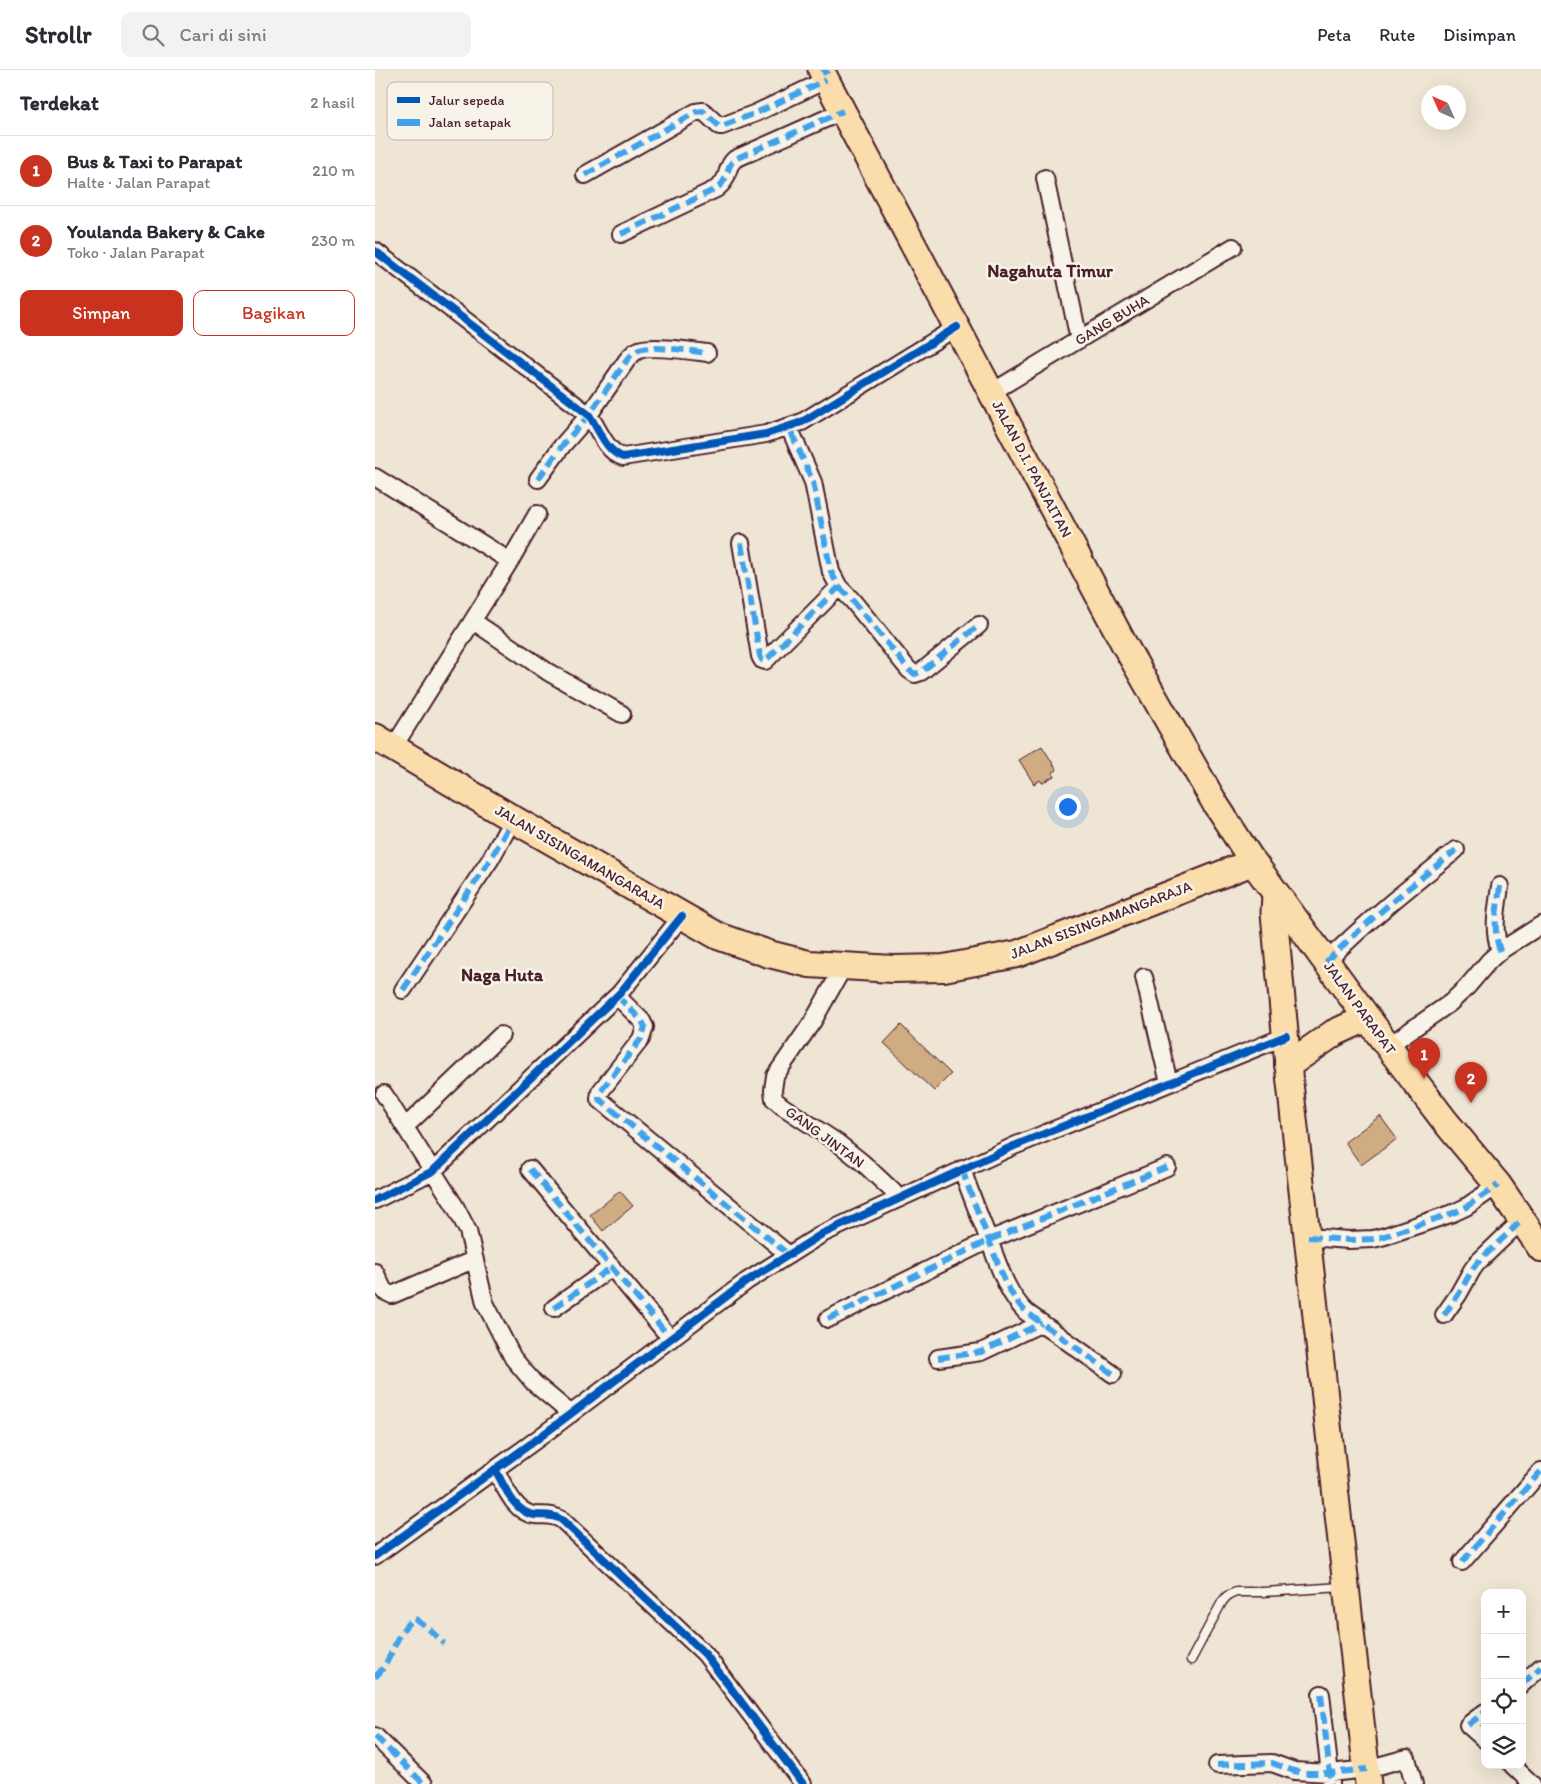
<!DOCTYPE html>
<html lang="id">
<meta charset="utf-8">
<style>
:root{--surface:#fff;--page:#f2f2f3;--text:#2b2b33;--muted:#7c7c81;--line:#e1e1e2;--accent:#c8321e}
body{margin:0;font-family:Itim,sans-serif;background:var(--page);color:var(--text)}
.controls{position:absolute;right:15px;bottom:15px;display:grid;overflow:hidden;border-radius:10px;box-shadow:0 5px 20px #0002}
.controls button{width:45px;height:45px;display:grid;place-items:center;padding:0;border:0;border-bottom:1px solid var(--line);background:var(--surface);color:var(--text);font:25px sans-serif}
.compass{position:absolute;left:1046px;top:15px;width:45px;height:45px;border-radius:50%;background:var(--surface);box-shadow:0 5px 20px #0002;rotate:315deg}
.you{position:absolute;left:692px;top:736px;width:18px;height:18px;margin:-12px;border:4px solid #fff;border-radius:50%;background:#1a73e8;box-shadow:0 0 0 8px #1a73e833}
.badge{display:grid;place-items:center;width:32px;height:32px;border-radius:50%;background:var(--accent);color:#fff;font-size:16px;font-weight:700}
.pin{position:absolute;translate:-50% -41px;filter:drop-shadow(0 1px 2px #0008)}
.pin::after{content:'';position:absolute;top:26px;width:18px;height:15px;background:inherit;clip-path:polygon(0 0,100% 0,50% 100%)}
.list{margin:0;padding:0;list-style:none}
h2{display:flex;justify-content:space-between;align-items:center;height:65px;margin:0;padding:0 20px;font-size:21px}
h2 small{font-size:16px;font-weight:400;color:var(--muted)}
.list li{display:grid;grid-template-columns:32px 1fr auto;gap:15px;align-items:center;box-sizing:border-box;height:70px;padding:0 20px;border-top:1px solid var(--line)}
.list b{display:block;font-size:19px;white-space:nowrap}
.list p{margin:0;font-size:16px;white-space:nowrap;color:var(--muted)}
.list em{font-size:16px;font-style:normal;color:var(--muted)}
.actions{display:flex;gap:10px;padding:15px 20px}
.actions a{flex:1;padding:11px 0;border:1px solid var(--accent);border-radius:10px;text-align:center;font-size:18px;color:var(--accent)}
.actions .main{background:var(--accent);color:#fff}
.icon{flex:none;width:28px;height:28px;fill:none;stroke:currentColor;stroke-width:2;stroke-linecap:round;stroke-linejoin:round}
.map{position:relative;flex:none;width:1166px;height:1714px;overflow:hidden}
header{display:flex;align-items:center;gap:30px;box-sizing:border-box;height:70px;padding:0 25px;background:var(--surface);border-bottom:1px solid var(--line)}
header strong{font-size:24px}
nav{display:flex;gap:28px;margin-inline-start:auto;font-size:18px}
.search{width:350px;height:45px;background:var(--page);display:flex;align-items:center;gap:12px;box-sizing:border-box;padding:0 18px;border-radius:10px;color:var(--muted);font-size:19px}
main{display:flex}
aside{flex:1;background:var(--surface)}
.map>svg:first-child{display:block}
</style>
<header>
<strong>Strollr</strong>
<div class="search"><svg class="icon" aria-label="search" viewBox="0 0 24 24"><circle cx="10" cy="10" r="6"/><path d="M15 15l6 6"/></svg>Cari di sini</div>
<nav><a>Peta</a><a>Rute</a><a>Disimpan</a></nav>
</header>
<main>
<aside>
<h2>Terdekat<small>2 hasil</small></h2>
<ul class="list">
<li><span class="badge">1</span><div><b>Bus &amp; Taxi to Parapat</b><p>Halte · Jalan Parapat</p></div><em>210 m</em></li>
<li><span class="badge">2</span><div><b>Youlanda Bakery &amp; Cake</b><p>Toko · Jalan Parapat</p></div><em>230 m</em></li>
</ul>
<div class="actions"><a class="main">Simpan</a><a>Bagikan</a></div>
</aside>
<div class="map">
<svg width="1166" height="1714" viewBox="0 0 1166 1714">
<rect width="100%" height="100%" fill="#efe5d4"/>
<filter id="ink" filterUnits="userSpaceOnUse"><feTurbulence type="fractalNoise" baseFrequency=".02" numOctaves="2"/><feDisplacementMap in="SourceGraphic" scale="10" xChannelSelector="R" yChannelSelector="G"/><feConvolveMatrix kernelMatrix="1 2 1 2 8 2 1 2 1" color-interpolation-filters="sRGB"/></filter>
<g filter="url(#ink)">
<path fill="#cfac82" stroke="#4a1f2b" d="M667,676l15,24 -4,2 1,4 -12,7 -2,-3 -6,4 -15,-24z
M526,955l50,49 -17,17 -50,-48z
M1005,1046l17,23 -36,26 -16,-23z
M245,1121l13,15 -30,25 -13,-16z"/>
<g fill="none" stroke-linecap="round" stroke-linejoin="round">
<defs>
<path id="service" d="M816,1590l31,-58 5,-6 9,-4h27l79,-5"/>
<path id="minor" d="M210,105l111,-63 7,-1 16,15h3l34,-13 70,-33
M670,108l34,162
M246,164l95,-45c16,-12 8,-21 19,-30l108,-48
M0,181l214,164c9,13 17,37 34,42l143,-23 36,-12 155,-95
M617,322l241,-145
M0,407l135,84
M163,409l24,-33 27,-31 38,-55c3,-4 7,-8 12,-10 14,-5 52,1 68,3
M366,473l19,113 2,4 3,1 74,-74 -8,-15 -18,-90 -24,-55
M464,517l13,13 57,70 6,4 6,-2 58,-47
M98,551l75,51 74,42
M18,678l117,-187 27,-47
M1125,881c-8,-24 -3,-40 0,-65
M951,892c41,-41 85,-76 130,-112
M469,896l-31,55 -38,55 -2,14 1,9 8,7 56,37 25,20 37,35
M769,907l25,106
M28,920l87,-130 23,-41
M242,926l25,25 3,6 -4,12 -41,53 -1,7 190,156
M1013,976l62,-43 17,-16 22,-26 11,-10 41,-26
M9,1024l71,112 13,25 17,72 28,55 21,25 37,31
M30,1057l96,-92
M155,1099l141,170
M587,1099c9,27 20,53 30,79 9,24 16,46 34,64l87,62
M0,1130l58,-29 187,-178 62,-77
M933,1167l41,3 24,-1 12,-3 68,-23 13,-6 32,-22
M0,1202l9,19 8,4 81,-35
M179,1238l58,-41
M1069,1245l14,-20 14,-25 5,-7 45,-43
M453,1249l161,-79 178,-73
M563,1288l43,-6 61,-29
M120,1399c9,16 19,44 40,46 10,1 18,-1 27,5l143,134 98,130
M0,1486l161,-116 211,-159 75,-47 192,-88 272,-110
M1087,1492l79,-91
M1147,1614l19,-17
M946,1624l10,90
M1110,1642l-17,13 17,15
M0,1666l49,48
M842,1695l55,-2 22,8 36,2 37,-4 40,-11 7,26
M1137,1695l20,19"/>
<path id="primary" d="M446,0l303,574 92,161 37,57
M900,824l-1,19 14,152 80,719"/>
<path id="trunk" d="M0,667l138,82 205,117 51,18 40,10 84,5 51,-1 73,-14 236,-92 135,184 56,74 54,65 43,63
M913,995l46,-32 33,-15"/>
</defs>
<use href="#service" stroke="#4a1f2b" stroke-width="11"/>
<use href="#minor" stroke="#4a1f2b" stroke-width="20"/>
<use href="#primary" stroke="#4a1f2b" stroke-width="29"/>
<use href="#trunk" stroke="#4a1f2b" stroke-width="30"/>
<use href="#service" stroke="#f7f3e8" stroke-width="8"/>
<use href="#minor" stroke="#f7f3e8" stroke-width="16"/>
<use href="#primary" stroke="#faddab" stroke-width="25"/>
<use href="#trunk" stroke="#faddab" stroke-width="26"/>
<path stroke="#40a2eb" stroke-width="6" stroke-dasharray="12 6" stroke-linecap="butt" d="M447,3l7,-3
M210,105l111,-63 7,-1 16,15h3l34,-13 70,-33
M246,164l95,-45c16,-12 8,-21 19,-30l108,-48
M163,409l24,-33 27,-31 38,-55c3,-4 7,-8 12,-10 14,-5 52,1 68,3
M366,473l19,113 2,4 3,1 74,-74 -8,-15 -18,-90 -24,-55
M464,517l13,13 57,70 6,4 6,-2 58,-47
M1125,881c-8,-24 -3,-40 0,-65
M951,892c41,-41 85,-76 130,-112
M28,920l87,-130 23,-41
M242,926l25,25 3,6 -4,12 -41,53 -1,7 190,156
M155,1099l141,170
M587,1099c9,27 20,53 30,79 9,24 16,46 34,64l87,62
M933,1167l41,3 24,-1 12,-3 68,-23 13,-6 32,-22
M179,1238l58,-41
M1069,1245l14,-20 14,-25 5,-7 45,-43
M453,1249l161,-79 178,-73
M563,1288l43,-6 61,-29
M1087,1492l79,-91
M0,1607c19,-17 19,-44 39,-59l14,10 16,16
M1147,1614l19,-17
M946,1624l10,90
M1093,1655l17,-13
M0,1666l49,48
M842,1695l55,-2 22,8 10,2h26l37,-4"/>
<defs>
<path id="cycleway" d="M0,181l214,164c9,13 17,37 34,42l143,-23 36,-12 155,-95
M0,1130l58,-29 187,-178 62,-77
M120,1399c9,16 19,44 40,46 10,1 18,-1 27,5l143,134 98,130
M0,1486l161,-116 211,-159 75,-47 192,-88 272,-110"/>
</defs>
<use href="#cycleway" stroke="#f7f3e8" stroke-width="11"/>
<use href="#cycleway" stroke="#0057b8" stroke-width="8"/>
</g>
</g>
<g text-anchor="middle" stroke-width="5" stroke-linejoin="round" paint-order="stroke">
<g font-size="15" fill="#4a1f2b" stroke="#f7f3e8">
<text transform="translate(737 250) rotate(-31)" y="5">GANG BUHA</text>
<text transform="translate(657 399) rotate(62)" y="5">JALAN D.I. PANJAITAN</text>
<text transform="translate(205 787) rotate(30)" y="5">JALAN SISINGAMANGARAJA</text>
<text transform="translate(726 850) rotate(-21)" y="5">JALAN SISINGAMANGARAJA</text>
<text transform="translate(985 938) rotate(54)" y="5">JALAN PARAPAT</text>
<text transform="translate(450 1067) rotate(36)" y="5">GANG JINTAN</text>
</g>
<g font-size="18" font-weight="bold" fill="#4a1f2b" stroke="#f7f3e8">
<text x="675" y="207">Nagahuta Timur</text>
<text x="127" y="911">Naga Huta</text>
</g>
</g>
<rect x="12" y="12" width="166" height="58" rx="8" fill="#f7f3e8" stroke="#c3b3af" stroke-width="1"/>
<rect x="22" y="27" width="23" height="6" fill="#0057b8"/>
<rect x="22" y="49" width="23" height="7" fill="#40a2eb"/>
<g font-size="14" fill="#4a1f2b">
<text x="54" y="35">Jalur sepeda</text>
<text x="54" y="57">Jalan setapak</text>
</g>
</svg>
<div class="controls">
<button>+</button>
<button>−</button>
<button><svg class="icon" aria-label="locate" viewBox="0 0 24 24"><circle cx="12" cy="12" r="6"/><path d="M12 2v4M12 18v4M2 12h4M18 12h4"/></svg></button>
<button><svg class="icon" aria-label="layers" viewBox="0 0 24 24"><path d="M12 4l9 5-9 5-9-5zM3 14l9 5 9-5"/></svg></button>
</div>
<svg class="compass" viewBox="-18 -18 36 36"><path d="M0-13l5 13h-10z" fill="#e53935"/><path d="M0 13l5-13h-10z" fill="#7c7c81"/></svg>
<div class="you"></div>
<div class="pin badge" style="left:1049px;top:1009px">1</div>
<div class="pin badge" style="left:1096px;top:1033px">2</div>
</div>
</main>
